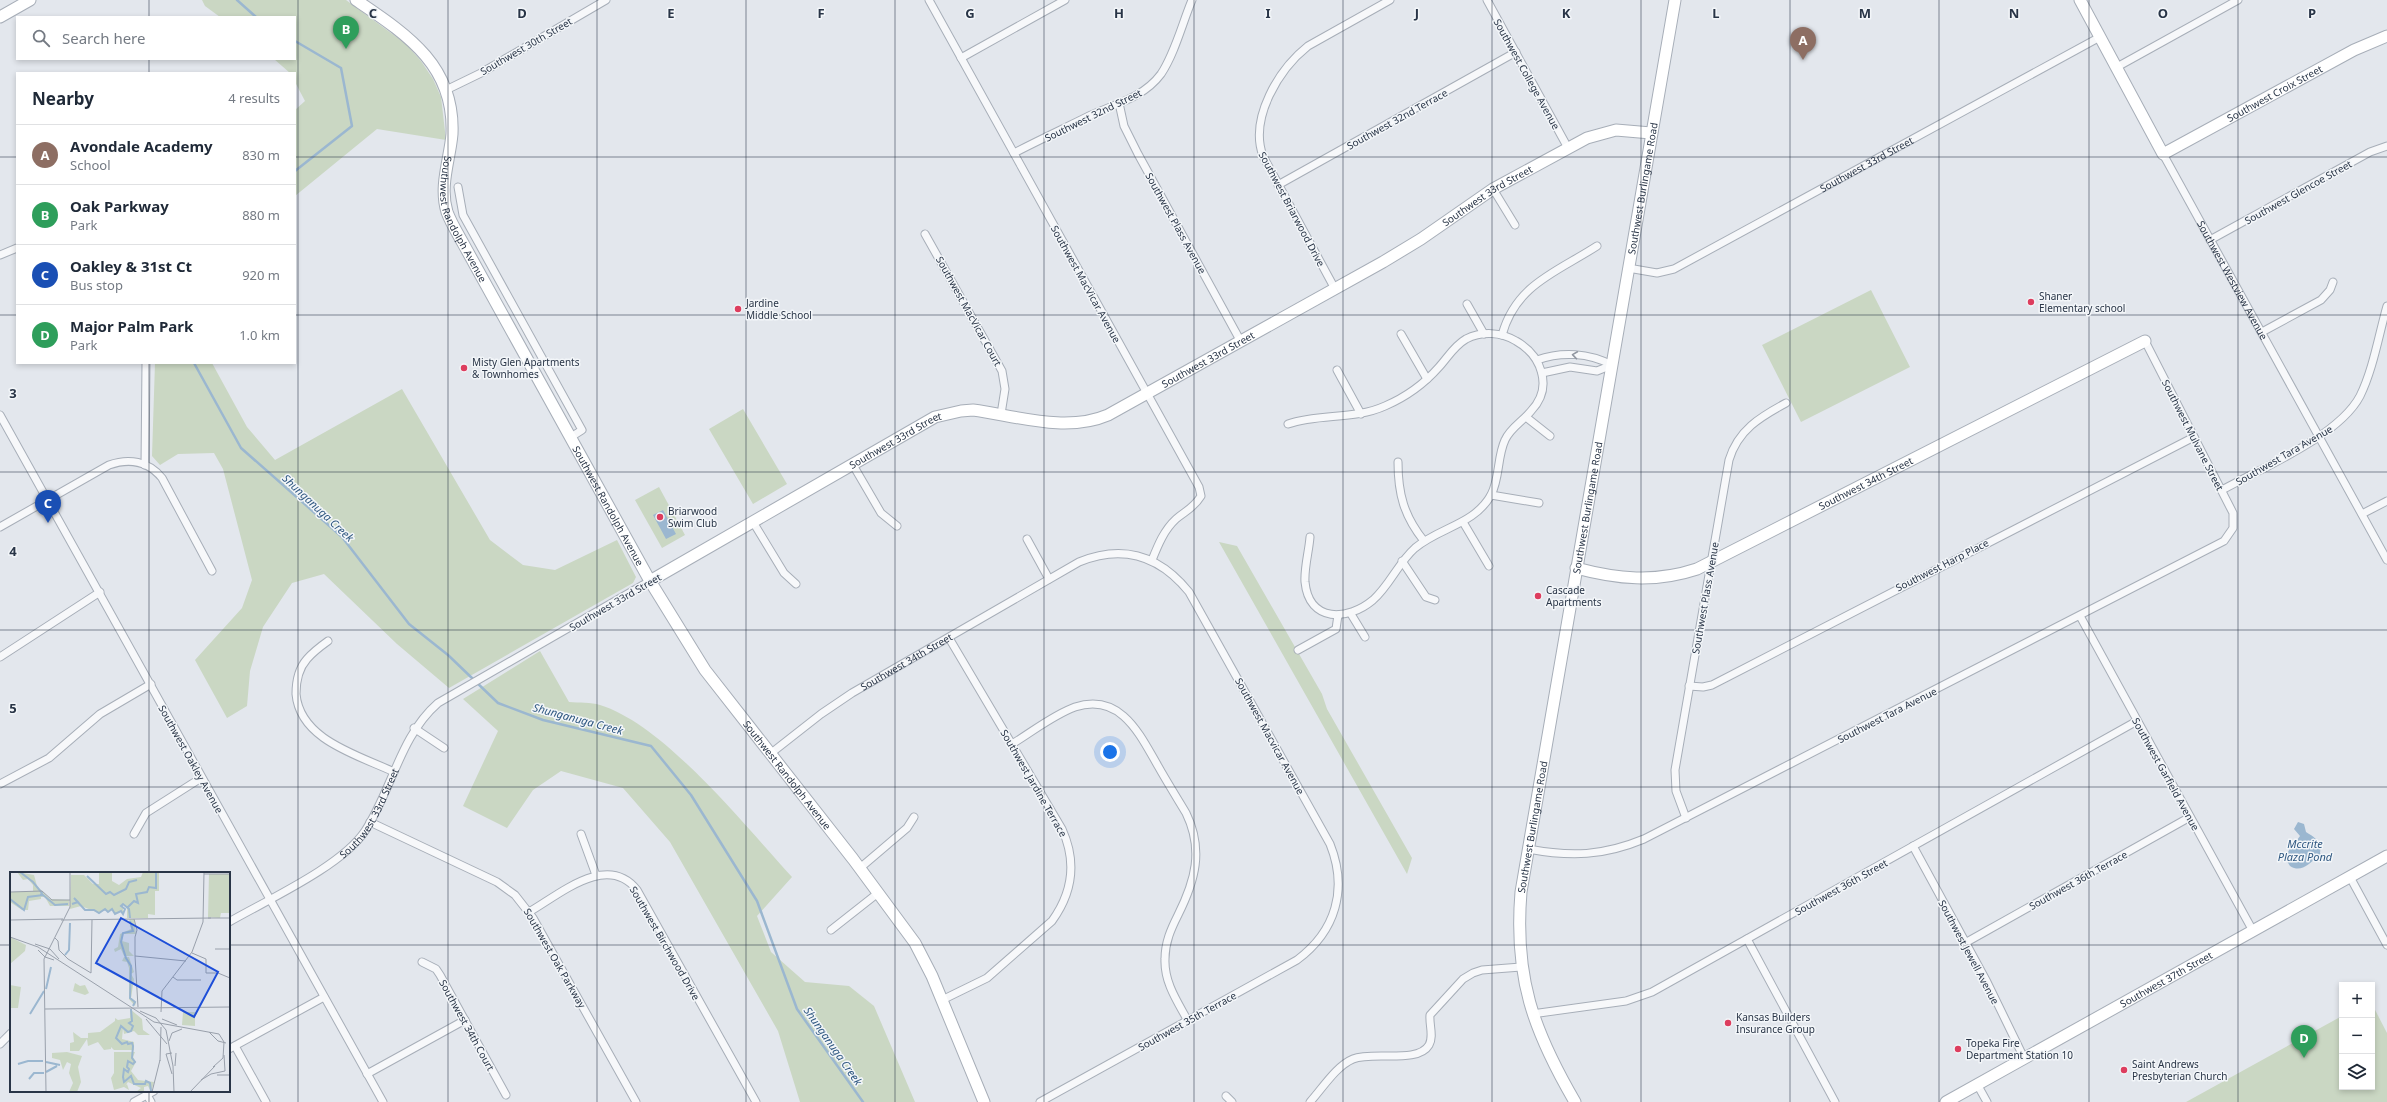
<!DOCTYPE html>
<meta charset="utf-8">
<style>
:root{--surface:#fff;--page:#f2f2f3;--text:#1f2937;--muted:#747a83;--line:#e0e1e3;--accent:#dd3d5e}
body{margin:0;font-family:"Noto Sans",sans-serif;background:var(--page);color:var(--text)}
.controls{position:absolute;right:12px;bottom:12px;display:grid;overflow:hidden;border-radius:0px;box-shadow:0 2px 6px #0003}
.controls button{width:36px;height:36px;display:grid;place-items:center;padding:0;border:0;border-bottom:1px solid var(--line);background:var(--surface);color:var(--text);font:20px sans-serif}
.you{position:absolute;left:1110px;top:752px;width:14px;height:14px;margin:-10px;border:3px solid #fff;border-radius:50%;background:#1a73e8;box-shadow:0 0 0 6px #1a73e833}
.badge{display:grid;place-items:center;width:26px;height:26px;border-radius:50%;background:var(--accent);color:#fff;font-size:13px;font-weight:700}
.pin{position:absolute;translate:-50% -33px;filter:drop-shadow(0 1px 2px #0008)}
.pin::after{content:'';position:absolute;top:21px;width:14px;height:12px;background:inherit;clip-path:polygon(0 0,100% 0,50% 100%)}
.list{margin:0;padding:0;list-style:none}
h2{display:flex;justify-content:space-between;align-items:center;height:52px;margin:0;padding:0 16px;font-size:17px}
h2 small{font-size:13px;font-weight:400;color:var(--muted)}
.list li{display:grid;grid-template-columns:26px 1fr auto;gap:12px;align-items:center;box-sizing:border-box;height:60px;padding:0 16px;border-top:1px solid var(--line)}
.list b{display:block;font-size:15px;white-space:nowrap}
.list p{margin:0;font-size:13px;white-space:nowrap;color:var(--muted)}
.list em{font-size:13px;font-style:normal;color:var(--muted)}
.icon{flex:none;width:22px;height:22px;fill:none;stroke:currentColor;stroke-width:2;stroke-linecap:round;stroke-linejoin:round}
.map{position:relative;flex:none;width:2387px;height:1102px;overflow:hidden}
.search{position:absolute;background:var(--surface);box-shadow:0 2px 6px #0003;left:16px;top:16px;width:280px;height:44px;display:flex;align-items:center;gap:10px;box-sizing:border-box;padding:0 14px;border-radius:0px;color:var(--muted);font-size:15px}
.panel{position:absolute;background:var(--surface);box-shadow:0 2px 6px #0003;left:16px;top:72px;width:280px;height:292px;border-radius:0px}
.map>svg:first-child{display:block}
</style>
<div class="map">
<svg width="2387" height="1102" viewBox="0 0 2387 1102">
<rect width="100%" height="100%" fill="#e3e7ed"/>
<path fill="#cad7c3" d="M202,0h144l60,44 15,17 12,18 8,18 5,43 -69,-11 -82,67v-86l10,-9 -10,-19v-9h-5l-16,-14h21v-42h-75l-15,-11z
M1871,290l39,77 -109,55 -39,-77z
M155,363h57l35,64 28,33 127,-71 88,151 33,25 32,5 62,-30 19,37 -3,6 -184,105 -52,-44 -73,-70 -32,9 -29,44 -13,44 -3,35 -20,12 -32,-58 47,-52 10,-28 -29,-111 -9,-16 -36,1 -18,11 -8,-9z
M743,409l44,75 -34,20 -44,-75z
M659,487l26,48 -23,13 -27,-48z
M1219,542l18,4 85,148 5,15 85,149 -5,16z
M540,651l29,51c10,1 22,0 31,3 65,20 145,121 192,172l-35,39 14,36 34,30 44,4 25,20 41,96h-115l-22,-71 -108,-189 -47,-54 -62,-17 -28,19 -26,38 -44,-22 35,-75 -35,-32z
M2372,1004l15,29v69h-201l156,-86v71h30z"/>
<path fill="#9bb7d0" d="M663,510l13,24 -10,5 -13,-24z
M2298,822l6,2 2,8c8,5 16,9 14,21l4,3 -2,4 -5,-3c-8,7 -16,16 -27,9 -9,-13 4,-21 10,-30l-6,-7z"/>
<g fill="none" stroke-linecap="round" stroke-linejoin="round">
<path stroke="#9bb7d0" stroke-width="2.5" d="M237,0l19,17
M295,41l46,27 11,58 -57,45
M194,363l47,85 101,89 67,87 39,31 50,48 45,17 108,26 40,49 66,106 40,108 66,93"/>
<defs>
<g id="street">
<path d="M929,0l270,487 2,9c-7,12 -16,15 -25,23 -12,11 -18,26 -24,41"/>
<path d="M1487,0l81,148"/>
<path d="M961,58l104,-58"/>
<path d="M2117,67l121,-67"/>
<path d="M446,90l35,-17 125,-73"/>
<path d="M1119,103l5,23 14,28 102,186"/>
<path d="M1014,153c25,-13 51,-25 77,-38 25,-11 53,-18 70,-41 14,-21 21,-50 31,-74"/>
<path id="s1" d="M2163,154l224,406"/>
<path d="M1278,185l238,-133"/>
<path d="M458,187l5,28 119,215 -11,7"/>
<path d="M1493,189l22,36"/>
<path d="M925,234l77,137 3,18 -4,25"/>
<path d="M2210,240l160,-88 17,-6"/>
<path d="M0,255l17,-7"/>
<path id="s2" d="M1628,268l29,5 17,-4 426,-232"/>
<path d="M1335,289l-72,-133c-14,-38 16,-87 45,-110l82,-46"/>
<path d="M1467,304l17,30"/>
<path d="M2262,332l59,-32 9,-10 3,-8"/>
<path d="M1401,334l26,45"/>
<path d="M1502,335c14,-51 55,-63 95,-89"/>
<path d="M1537,360c25,-9 52,-7 75,5"/>
<path d="M1337,370l24,44"/>
<path d="M1542,373l28,-6 27,4 15,-6"/>
<path d="M0,415l383,687"/>
<path d="M1526,417l24,19"/>
<path d="M1288,424c31,-11 66,-4 97,-18 21,-9 39,-22 54,-39 9,-10 15,-21 27,-28 16,-8 35,-7 50,2 25,14 38,46 15,70 -8,10 -21,17 -26,29 -8,17 -5,38 -14,55"/>
<path d="M1398,462c0,32 6,54 26,79"/>
<path d="M145,465l1,-102"/>
<path d="M853,465l28,48 16,13"/>
<path d="M2222,490c40,-22 117,-54 138,-94 13,-26 19,-62 27,-90"/>
<path d="M2362,514l25,-13"/>
<path d="M753,522l31,51 12,11"/>
<path d="M1463,522l26,44"/>
<path d="M0,527l109,-62c20,-7 39,-4 53,13l50,93"/>
<path d="M1310,537c-1,14 -6,31 -5,45 4,41 43,39 68,18 17,-15 25,-37 42,-52 25,-21 59,-23 76,-53l48,8"/>
<path d="M1027,539l22,40"/>
<path d="M1402,561l24,36 9,3"/>
<path d="M1351,614l14,23"/>
<path d="M2080,616l173,315"/>
<path d="M328,641c-7,5 -15,11 -21,18 -8,9 -11,23 -11,35 4,46 62,61 98,78"/>
<path d="M1298,650l38,-21 2,-14"/>
<path d="M0,657l100,-65"/>
<path d="M1689,686l14,1 9,-2 482,-248"/>
<path d="M414,728l30,20"/>
<path d="M1012,744c20,-12 41,-29 63,-37 46,-15 65,28 83,59 9,16 19,32 28,47 18,37 9,68 -8,102 -7,14 -13,27 -13,44 -1,23 12,42 23,62"/>
<path id="s3" d="M770,754l51,-40 31,-21 227,-131c44,-18 80,-7 110,30l141,252c18,45 6,87 -33,116l-257,142"/>
<path d="M0,784l49,-26 51,-44 51,-30"/>
<path d="M1686,818l-10,-27 -1,-21 54,-310c9,-30 31,-43 57,-57"/>
<path d="M370,822l127,60 18,13 18,23 103,184"/>
<path d="M134,834l12,-21 55,-35"/>
<path d="M581,834l15,41"/>
<path d="M1913,846l74,136 37,76"/>
<path d="M1528,849c43,8 75,7 116,-10l580,-298 9,-13v-15l-88,-172"/>
<path d="M860,868l47,-40 7,-11"/>
<path d="M2350,877l37,68"/>
<path d="M529,912c30,-17 78,-60 108,-22l119,212"/>
<path id="s4" d="M229,922c38,-22 113,-56 136,-91 27,-41 35,-95 73,-128l212,-122"/>
<path d="M831,930l47,-37"/>
<path d="M1747,939l88,163"/>
<path d="M1965,943l225,-126"/>
<path d="M422,962l14,7 4,6 66,120"/>
<path d="M942,1000l45,-22 65,-57c21,-29 25,-59 10,-92l-113,-191"/>
<path d="M1532,1014l94,-13 26,-9 485,-271"/>
<path d="M0,1044l11,-11"/>
<path d="M235,1046l31,56"/>
<path d="M229,1049l95,-52"/>
<path d="M367,1074l98,-54"/>
<path d="M1977,1084l10,18"/>
<path d="M147,1095l4,7"/>
<path d="M1226,1096l6,6"/>
<path d="M134,1102l20,-11"/>
<path d="M1310,1102c12,-13 26,-36 43,-43 20,-8 65,5 76,-14 5,-9 0,-20 1,-30l33,-36 10,-6 9,-3 39,-3"/>
</g>
<g id="secondary">
<path id="s5" d="M356,0c50,34 99,65 96,134 -2,25 -13,52 -5,78 4,11 11,22 17,33l186,336 55,89 148,189 62,84 17,33 52,126"/>
<path id="s6" d="M2080,0l83,154 191,-104 33,-14"/>
<path d="M0,17l30,-17"/>
<path id="s7" d="M1576,568c41,11 79,15 121,1l448,-228"/>
<path id="s8" d="M650,581l285,-164 26,-6 12,-1c44,6 93,23 135,5l275,-153 38,-23 72,-50 94,-51 29,-8 35,3"/>
<path id="s9" d="M1575,1102c-42,-72 -61,-125 -54,-210l154,-892"/>
<path id="s10" d="M1946,1102l441,-246"/>
</g>
</defs>
<use href="#street" stroke="#a7aeb8" stroke-width="9"/>
<use href="#secondary" stroke="#a7aeb8" stroke-width="13"/>
<use href="#street" stroke="#f7f8fa" stroke-width="7"/>
<use href="#secondary" stroke="#fff" stroke-width="11"/>
</g>
<defs><path id="oneway-chevron" d="M-2-3.5L2.5 0L-2 3.5" fill="none" stroke-width="1.6" stroke-linecap="round" stroke-linejoin="round"/></defs>
<use stroke="#9096a0" href="#oneway-chevron" transform="translate(1575 355) rotate(-172)"/>
<path fill="none" stroke="#293547" stroke-width="1" stroke-opacity="0.55" d="M149,0v17M298,0v1102M448,0v1102M597,0v1102M746,0v1102M895,0v1102M1044,0v1102M1194,0v1102M1343,0v1102M1492,0v1102M1641,0v1102M1790,0v1102M1939,0v1102M2089,0v1102M2238,0v1102M149,59v14M0,157h17M295,157h2092M0,315h17M295,315h2092M149,363v510M0,472h2387M0,630h2387M0,787h2387M0,945h11M229,945h2158M149,1091v11"/>
<g fill="#dd3d5e" stroke="#f3f6f9" stroke-width="1.5">
<circle cx="2031" cy="302" r="4"/>
<circle cx="738" cy="309" r="4"/>
<circle cx="464" cy="368" r="4"/>
<circle cx="660" cy="517" r="4"/>
<circle cx="1538" cy="596" r="4"/>
<circle cx="1728" cy="1023" r="4"/>
<circle cx="1958" cy="1049" r="4"/>
<circle cx="2124" cy="1070" r="4"/>
</g>
<g text-anchor="middle" stroke-width="3" stroke-linejoin="round" paint-order="stroke">
<g font-size="10" fill="#293547" stroke="#f3f6f9">
<text transform="translate(526 46) rotate(-30)" y="4">Southwest 30th Street</text>
<text transform="translate(1527 74) rotate(61)" y="4">Southwest College Avenue</text>
<text dy="4" stroke="none"><textPath href="#s6" startOffset="302">Southwest Croix Street</textPath></text>
<text transform="translate(1093 115) rotate(-26)" y="4">Southwest 32nd Street</text>
<text transform="translate(1397 119) rotate(-29)" y="4">Southwest 32nd Terrace</text>
<text dy="4" stroke="none"><textPath href="#s2" startOffset="266">Southwest 33rd Street</textPath></text>
<text dy="4" stroke="none"><textPath href="#s9" startOffset="935">Southwest Burlingame Road</textPath></text>
<text transform="translate(2298 192) rotate(-29)" y="4">Southwest Glencoe Street</text>
<text dy="4" stroke="none"><textPath href="#s8" startOffset="943">Southwest 33rd Street</textPath></text>
<text transform="translate(1292 209) rotate(62)" y="4">Southwest Briarwood Drive</text>
<text dy="4" stroke="none"><textPath href="#s5" startOffset="264">Southwest Randolph Avenue</textPath></text>
<text transform="translate(1176 223) rotate(61)" y="4">Southwest Plass Avenue</text>
<text dy="4" stroke="none"><textPath href="#s1" startOffset="144">Southwest Westview Avenue</textPath></text>
<text transform="translate(1086 284) rotate(61)" y="4">Southwest MacVicar Avenue</text>
<text transform="translate(969 311) rotate(61)" y="4">Southwest MacVicar Court</text>
<text dy="4" stroke="none"><textPath href="#s8" startOffset="619">Southwest 33rd Street</textPath></text>
<text transform="translate(2193 435) rotate(63)" y="4">Southwest Mulvane Street</text>
<text dy="4" stroke="none"><textPath href="#s8" startOffset="283">Southwest 33rd Street</textPath></text>
<text transform="translate(2284 455) rotate(-30)" y="4">Southwest Tara Avenue</text>
<text dy="4" stroke="none"><textPath href="#s7" startOffset="312">Southwest 34th Street</textPath></text>
<text dy="4" stroke="none"><textPath href="#s5" startOffset="588">Southwest Randolph Avenue</textPath></text>
<text dy="4" stroke="none"><textPath href="#s9" startOffset="611">Southwest Burlingame Road</textPath></text>
<text transform="translate(1942 565) rotate(-27)" y="4">Southwest Harp Place</text>
<text transform="translate(1705 598) rotate(-80)" y="4">Southwest Plass Avenue</text>
<text transform="translate(615 602) rotate(-30)" y="4">Southwest 33rd Street</text>
<text dy="4" stroke="none"><textPath href="#s3" startOffset="165">Southwest 34th Street</textPath></text>
<text transform="translate(1887 715) rotate(-27)" y="4">Southwest Tara Avenue</text>
<text transform="translate(1270 736) rotate(61)" y="4">Southwest Macvicar Avenue</text>
<text transform="translate(191 759) rotate(61)" y="4">Southwest Oakley Avenue</text>
<text transform="translate(2166 774) rotate(61)" y="4">Southwest Garfield Avenue</text>
<text dy="4" stroke="none"><textPath href="#s5" startOffset="912">Southwest Randolph Avenue</textPath></text>
<text transform="translate(1034 783) rotate(60)" y="4">Southwest Jardine Terrace</text>
<text dy="4" stroke="none"><textPath href="#s4" startOffset="182">Southwest 33rd Street</textPath></text>
<text dy="4" stroke="none"><textPath href="#s9" startOffset="287">Southwest Burlingame Road</textPath></text>
<text transform="translate(2078 880) rotate(-29)" y="4">Southwest 36th Terrace</text>
<text transform="translate(1841 887) rotate(-29)" y="4">Southwest 36th Street</text>
<text transform="translate(665 943) rotate(60)" y="4">Southwest Birchwood Drive</text>
<text transform="translate(1969 952) rotate(62)" y="4">Southwest Jewell Avenue</text>
<text transform="translate(555 958) rotate(60)" y="4">Southwest Oak Parkway</text>
<text dy="4" stroke="none"><textPath href="#s10" startOffset="252">Southwest 37th Street</textPath></text>
<text transform="translate(1187 1021) rotate(-29)" y="4">Southwest 35th Terrace</text>
<text transform="translate(467 1025) rotate(61)" y="4">Southwest 34th Court</text>
</g>
<g font-size="10" fill="#293547" stroke="#f3f6f9" text-anchor="start">
<text x="2039" y="300">Shaner<tspan x="2039" dy="12">Elementary school</tspan></text>
<text x="746" y="307">Jardine<tspan x="746" dy="12">Middle School</tspan></text>
<text x="472" y="366">Misty Glen Apartments<tspan x="472" dy="12">&amp; Townhomes</tspan></text>
<text x="668" y="515">Briarwood<tspan x="668" dy="12">Swim Club</tspan></text>
<text x="1546" y="594">Cascade<tspan x="1546" dy="12">Apartments</tspan></text>
<text x="1736" y="1021">Kansas Builders<tspan x="1736" dy="12">Insurance Group</tspan></text>
<text x="1966" y="1047">Topeka Fire<tspan x="1966" dy="12">Department Station 10</tspan></text>
<text x="2132" y="1068">Saint Andrews<tspan x="2132" dy="12">Presbyterian Church</tspan></text>
</g>
<g font-size="11" font-style="italic" fill="#2e5780" stroke="#f3f6f9">
<text transform="translate(318 508) rotate(43)" y="4">Shunganuga Creek</text>
<text transform="translate(578 719) rotate(15)" y="4">Shunganuga Creek</text>
<text x="2305" y="848">Mccrite<tspan x="2305" dy="13">Plaza Pond</tspan></text>
<text transform="translate(833 1046) rotate(55)" y="4">Shunganuga Creek</text>
</g>
</g>
<g transform="translate(10 872)">
<rect width="220" height="220" fill="#e3e7ed"/>
<path d="M7,0l17,3 3,11 13,13 19,1v6h-19l-5,-9h-4v2l-12,2 -1,9h-6l-12,-8v-10l23,-1v-6l-5,-6 -5,1zM89,0h13v9l7,4 8,-6 14,-2 2,-5h22l-6,1v18h-4v24l-7,-1v4h-21v-10l-4,-4v10l-2,-3 -6,3 -3,-5 -4,3 -3,-3 -6,4 -18,-7 -11,3 1,-34h13l9,9h6zM199,2h21v39h-9l-1,5 -12,-1zM119,47h5l2,15h-13l-1,7 7,2v8l5,5h-10l-3,-7 -6,3 -1,-3 4,-2 2,-13 11,-5zM0,65l16,8 -1,6 -15,13zM114,85h5l5,15 -3,2 3,5 -3,19 5,4 -1,4 -6,-7v-31l-2,-6 -5,-1zM65,111l5,3 5,-1 4,8 -4,2 -12,-4zM0,113l11,2 -3,21h-8zM120,137l12,10 1,11 7,5h-12l-4,-4 -10,3 -1,-6 -1,11 12,3v8h-20l-3,-3v2l-7,1 -6,-8 -10,4 -1,-7 -8,12h-9v-8l4,-1 -1,-10 8,6h7v-5l12,-1 15,-11v-3l3,2 12,-2zM173,140h12v14l-13,-1zM57,180l15,4 -4,11 3,15 -4,10h-8l4,-9 -4,-10 2,-9 -4,-2 -4,8 -3,-10 -8,-2v-5zM104,180h21l-2,5 3,5 -5,9 7,9 16,2 -3,10 -3,-6 -4,1v5h-8l5,-4 -13,-6 -3,4 2,-2 2,6 -5,-3 -10,3 -3,-12 3,-5z" fill="#cad7c3"/>
<path fill="none" stroke="#9bb7d0" stroke-width="2" d="M10,0l13,10 9,11 -2,3M77,4l19,18 4,-2 4,3 12,-6 3,-7 8,-2M0,27l14,11 4,-13 15,-2 12,10 13,-1M62,32l6,-2 -4,-4 11,12h9l5,3 6,-4 3,3 4,-3 3,5 6,-3 2,3 2,-5 -4,-3 2,-2 6,5 1,9M117,36l7,-7 4,2 -2,-9 11,-2 2,-5 7,1v-16h9M120,49l3,10 -10,2 -2,9 5,16 5,8 -1,32 5,4 -2,4M55,83l4,-5 1,-27M36,117l5,-22M121,137l1,12 -3,2 4,3 -2,5 -3,1 -7,-6 -5,12 6,6 5,-2 1,2 4,-1 1,3 -1,12 3,4 -2,2 -5,-3 -1,6 2,2 -1,3 -4,-3 -1,8 1,5 7,-6 3,8h11l1,-3 4,2 1,8M20,142l14,-23M36,190l14,3M8,192l10,-3h15M36,200l11,-6M19,207l5,-6h10"/>
<path fill="none" stroke="#99a0ab" stroke-width="1" d="M194,2h26M0,20l32,-1 10,9h18M198,46h22M124,47l3,11 -2,7v19l3,51M0,48l53,-1M51,48l150,-2M0,65l28,10 116,75 65,12 5,8 -1,16 -10,9M45,66l3,3 1,9 9,9 23,14 1,-53M25,72l15,5 9,10M205,77h15M28,78l7,7 9,3M182,81l14,6v14h12l12,5M125,84l51,5M163,105l4,3h24M35,137l185,-2M130,139l16,7 10,12 7,36 1,26M151,140l1,-21 30,-39 11,-30 1,-50M136,147l21,25M152,147l15,6M199,160l9,9 8,2M159,169l3,-8 10,-4M162,181l-6,1 6,20M150,189l1,-34M165,194l1,-13M207,203h13M191,208l10,-6 14,-3 -1,-16M36,220l-2,-133 26,-52v-35M142,220l8,-32M180,220l25,-26"/>
<path fill="#1d4ed8" fill-opacity="0.15" stroke="#1d4ed8" stroke-width="2" d="M111,46l97,54 -24,45 -98,-54z"/>
<rect width="220" height="220" fill="none" stroke="#293547" stroke-width="2"/>
</g>
<g font-size="13" text-anchor="middle" font-weight="bold" fill="#293547" stroke="#f3f6f9" stroke-width="3" stroke-linejoin="round" paint-order="stroke">
<text x="373" y="18">C</text>
<text x="522" y="18">D</text>
<text x="671" y="18">E</text>
<text x="821" y="18">F</text>
<text x="970" y="18">G</text>
<text x="1119" y="18">H</text>
<text x="1268" y="18">I</text>
<text x="1417" y="18">J</text>
<text x="1566" y="18">K</text>
<text x="1716" y="18">L</text>
<text x="1865" y="18">M</text>
<text x="2014" y="18">N</text>
<text x="2163" y="18">O</text>
<text x="2312" y="18">P</text>
<text x="13" y="398">3</text>
<text x="13" y="556">4</text>
<text x="13" y="713">5</text>
</g>
</svg>
<div class="controls">
<button>+</button>
<button>−</button>
<button><svg class="icon" aria-label="layers" viewBox="0 0 24 24"><path d="M12 4l9 5-9 5-9-5zM3 14l9 5 9-5"/></svg></button>
</div>
<div class="you"></div>
<div class="pin badge" style="left:1803px;top:60px;background:#8d6e63">A</div>
<div class="pin badge" style="left:346px;top:49px;background:#2e9e5b">B</div>
<div class="pin badge" style="left:48px;top:523px;background:#1a4fb4">C</div>
<div class="pin badge" style="left:2304px;top:1058px;background:#2e9e5b">D</div>
<div class="search"><svg class="icon" aria-label="search" viewBox="0 0 24 24"><circle cx="10" cy="10" r="6"/><path d="M15 15l6 6"/></svg>Search here</div>
<section class="panel">
<h2>Nearby<small>4 results</small></h2>
<ul class="list">
<li><span class="badge" style="background:#8d6e63">A</span><div><b>Avondale Academy</b><p>School</p></div><em>830 m</em></li>
<li><span class="badge" style="background:#2e9e5b">B</span><div><b>Oak Parkway</b><p>Park</p></div><em>880 m</em></li>
<li><span class="badge" style="background:#1a4fb4">C</span><div><b>Oakley &amp; 31st Ct</b><p>Bus stop</p></div><em>920 m</em></li>
<li><span class="badge" style="background:#2e9e5b">D</span><div><b>Major Palm Park</b><p>Park</p></div><em>1.0 km</em></li>
</ul>
</section>
</div>
